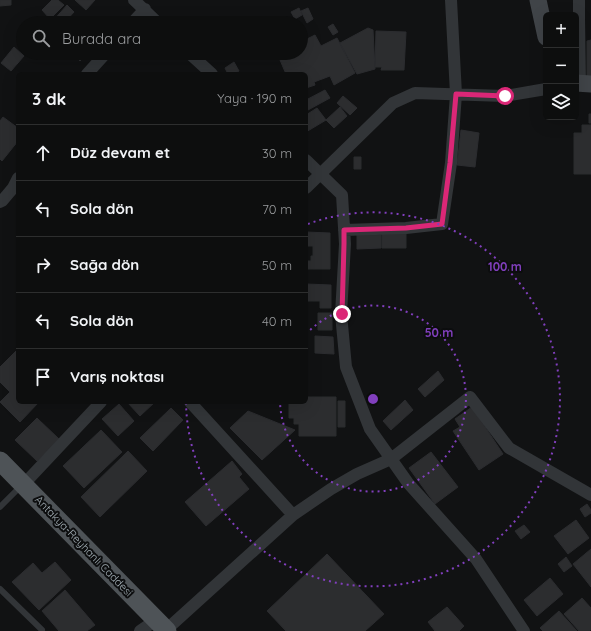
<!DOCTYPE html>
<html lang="tr">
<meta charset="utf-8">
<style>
:root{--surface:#0d0e0e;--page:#161717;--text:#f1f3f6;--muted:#9a9c9e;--line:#2d2e2e}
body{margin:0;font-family:Quicksand,sans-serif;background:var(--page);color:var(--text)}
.controls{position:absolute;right:12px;top:12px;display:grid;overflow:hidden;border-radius:6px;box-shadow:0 4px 16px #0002}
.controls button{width:36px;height:36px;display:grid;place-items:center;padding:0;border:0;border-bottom:1px solid var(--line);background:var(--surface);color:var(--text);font:20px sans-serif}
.stop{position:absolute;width:12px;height:12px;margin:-9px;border:3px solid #db2777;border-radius:50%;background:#fff}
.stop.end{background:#db2777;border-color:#fff;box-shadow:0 1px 4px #0008}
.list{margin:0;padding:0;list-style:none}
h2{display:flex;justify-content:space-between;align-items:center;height:52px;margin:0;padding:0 16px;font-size:17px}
h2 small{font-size:13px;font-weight:400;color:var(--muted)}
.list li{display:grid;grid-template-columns:26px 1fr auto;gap:12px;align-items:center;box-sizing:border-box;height:56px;padding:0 16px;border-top:1px solid var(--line)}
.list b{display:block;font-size:15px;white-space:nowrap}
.list em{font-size:13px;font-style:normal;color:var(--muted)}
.icon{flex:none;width:22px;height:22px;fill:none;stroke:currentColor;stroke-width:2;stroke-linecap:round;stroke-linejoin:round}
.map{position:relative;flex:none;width:591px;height:631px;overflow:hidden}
.search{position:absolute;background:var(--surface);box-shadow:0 4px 16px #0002;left:16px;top:16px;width:292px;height:44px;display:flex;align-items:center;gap:10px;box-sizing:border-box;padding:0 14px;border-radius:22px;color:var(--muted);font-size:15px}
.panel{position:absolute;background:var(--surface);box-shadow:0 4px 16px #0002;left:16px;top:72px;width:292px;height:332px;border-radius:6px}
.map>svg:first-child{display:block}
</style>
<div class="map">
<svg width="591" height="631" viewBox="0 0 591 631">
<rect width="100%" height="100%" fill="#111213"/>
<path fill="#2c2d2f" stroke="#2b2c2f" d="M0,0h11v5l-11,1z
M52,0h6l6,5 -14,14 -8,-9z
M75,0h20l-9,10z
M67,5l7,7 -10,11h-9l-2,-2z
M299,8l3,7 -7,4 -4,-7z
M308,8l5,11 -6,4 -6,-12z
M333,24l5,8 -5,3 -5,-8z
M368,28l5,2 2,39 -18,5 -17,-31z
M301,31l4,9 10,-5 6,11 16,-8 18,35 -21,12 -4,-9 -16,6 1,3 -9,3v-14h-20l-9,-21h24z
M376,31l30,1 -2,38h-23l1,-3h-7z
M591,40v36h-4v-35z
M14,47l10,9 -13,15 -10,-8z
M73,53h15l-8,8z
M234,62l5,9 -6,3h-5l-3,-6z
M325,90l5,8 -22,12 -2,-4v-6z
M343,96l14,12 -7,7 -13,-12z
M340,107l7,9 -13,12 -8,-8z
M317,108l9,12 -20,12v-17z
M589,114h2v9h-2z
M3,117l15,11v13l-16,20 -2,-2v-38z
M582,125h9v49h-17v-41h8z
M461,130l18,3 -4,34 -18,-2z
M354,157h7v12h-7z
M306,232l24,1v36h-24v-8h5v-5h2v-10h-7z
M382,234h24v14h-24z
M357,235h24v13l-24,1z
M306,284l25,1v23h-11v-7h-14z
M318,313h14v17h-14z
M315,336l18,1 1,17 -19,-1z
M17,350l1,52h21l-19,20 -20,-20 10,-10 -10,-10v-15z
M438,371l6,9 -19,17 -7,-8z
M306,397h30v39h-37v-12h-5v-6h-5v-16h17z
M405,400l8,10 -22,20 -8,-9z
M338,401h7v26h-7z
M127,402h28l-15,14z
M119,404l15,17 -16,15 -16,-17z
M472,407l31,47 -24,16 -26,-39 7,-4 -5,-8z
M171,408l12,12 -30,31 -13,-13z
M248,411l47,19 -33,30 -32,-32z
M37,418l22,21 -22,22 -22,-21z
M101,430l21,22 -38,36 -21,-22z
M128,451l19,20 -47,46 -19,-20z
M431,452l27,35 -23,17 -26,-36z
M232,461l10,13 -3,3 10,12 -43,37 -21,-24z
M587,504l4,6v3l-6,4 -5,-8z
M576,520l13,18 -21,16 -14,-18z
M524,525l6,7 -9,7 -6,-8z
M591,549v38l-18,-23z
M327,554l57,60 -19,17h-79l-19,-20z
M566,557l6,9 -8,6 -6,-8z
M55,562l16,18 -32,30 -27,-28 21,-19 9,10z
M550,578l13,16 -26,22 -13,-16z
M65,590l30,35 -8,6h-28l-17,-20z
M582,598l9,10v21l-2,2h-10l-15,-17z
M447,607l17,19 -5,5h-24l-7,-9z
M559,611l18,20h-34l-3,-3z"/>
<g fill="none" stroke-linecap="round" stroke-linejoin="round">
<path stroke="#323538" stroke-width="6" d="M0,507l22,-22
M0,589l42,41"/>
<path stroke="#323538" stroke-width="12" d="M134,0l24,23
M579,0v19l1,65
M132,23l13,-14
M189,53l23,21
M87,74l19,-21
M306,160l36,35 3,49 -4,70 5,53 24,62 38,54 68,76 48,72
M306,188l87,-85 22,-10 90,3 41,-7
M0,202l2,-1 11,-13 5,-10
M344,230l62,-2 36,-4 9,-61 5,-69 -5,-94
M190,402l103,113
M24,484l77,-82
M166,630l127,-115 38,-26 26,-15 34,-15 79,-62 39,51 82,47
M140,631l16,-11"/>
<path stroke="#404448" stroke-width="17" d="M538,0l8,37
M576,83l15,1"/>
<path stroke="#4e5357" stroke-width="19" d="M0,461l167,170"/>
</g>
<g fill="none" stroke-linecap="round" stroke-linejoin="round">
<path stroke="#db2777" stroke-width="5" d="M342,314l2,-70v-14l62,-2 36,-4 8,-61 6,-69 49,2"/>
</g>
<g fill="none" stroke="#813fbd" stroke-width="2" stroke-dasharray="2 4">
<path d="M306 334A93 93 0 1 1 280 402"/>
<path d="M308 224A187 187 0 1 1 186 402"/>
</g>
<g text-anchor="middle" stroke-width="4" stroke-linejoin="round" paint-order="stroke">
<g font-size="11" fill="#a2adb4" stroke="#0c0d0e">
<text transform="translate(84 546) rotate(46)" y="4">Antakya-Reyhanlı Caddesi</text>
</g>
</g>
<circle cx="373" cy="399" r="6" fill="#813fbd" stroke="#0c0d0e" stroke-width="2"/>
<g font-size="12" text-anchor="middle" font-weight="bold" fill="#813fbd" stroke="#0c0d0e" stroke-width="4" stroke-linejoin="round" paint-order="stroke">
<text x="505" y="271">100 m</text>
<text x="439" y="337">50 m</text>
</g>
</svg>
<div class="controls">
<button>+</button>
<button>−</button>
<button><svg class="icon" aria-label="layers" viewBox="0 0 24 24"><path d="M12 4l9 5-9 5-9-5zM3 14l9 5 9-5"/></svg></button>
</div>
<div class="stop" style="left:505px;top:96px"></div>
<div class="stop end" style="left:342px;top:314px"></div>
<div class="search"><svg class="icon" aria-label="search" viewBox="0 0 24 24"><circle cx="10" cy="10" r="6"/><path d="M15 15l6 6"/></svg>Burada ara</div>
<section class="panel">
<h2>3 dk<small>Yaya · 190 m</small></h2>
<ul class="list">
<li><svg class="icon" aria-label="ahead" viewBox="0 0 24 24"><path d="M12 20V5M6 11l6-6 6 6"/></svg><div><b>Düz devam et</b></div><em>30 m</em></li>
<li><svg class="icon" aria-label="left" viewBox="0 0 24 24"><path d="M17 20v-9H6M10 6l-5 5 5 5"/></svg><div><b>Sola dön</b></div><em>70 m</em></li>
<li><svg class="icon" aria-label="right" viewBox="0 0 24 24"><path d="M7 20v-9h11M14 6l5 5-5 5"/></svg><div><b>Sağa dön</b></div><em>50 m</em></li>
<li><svg class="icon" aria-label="left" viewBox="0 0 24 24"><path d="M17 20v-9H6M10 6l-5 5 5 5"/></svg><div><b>Sola dön</b></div><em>40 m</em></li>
<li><svg class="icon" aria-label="arrive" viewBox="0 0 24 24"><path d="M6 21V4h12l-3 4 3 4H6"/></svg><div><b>Varış noktası</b></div></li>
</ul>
</section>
</div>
